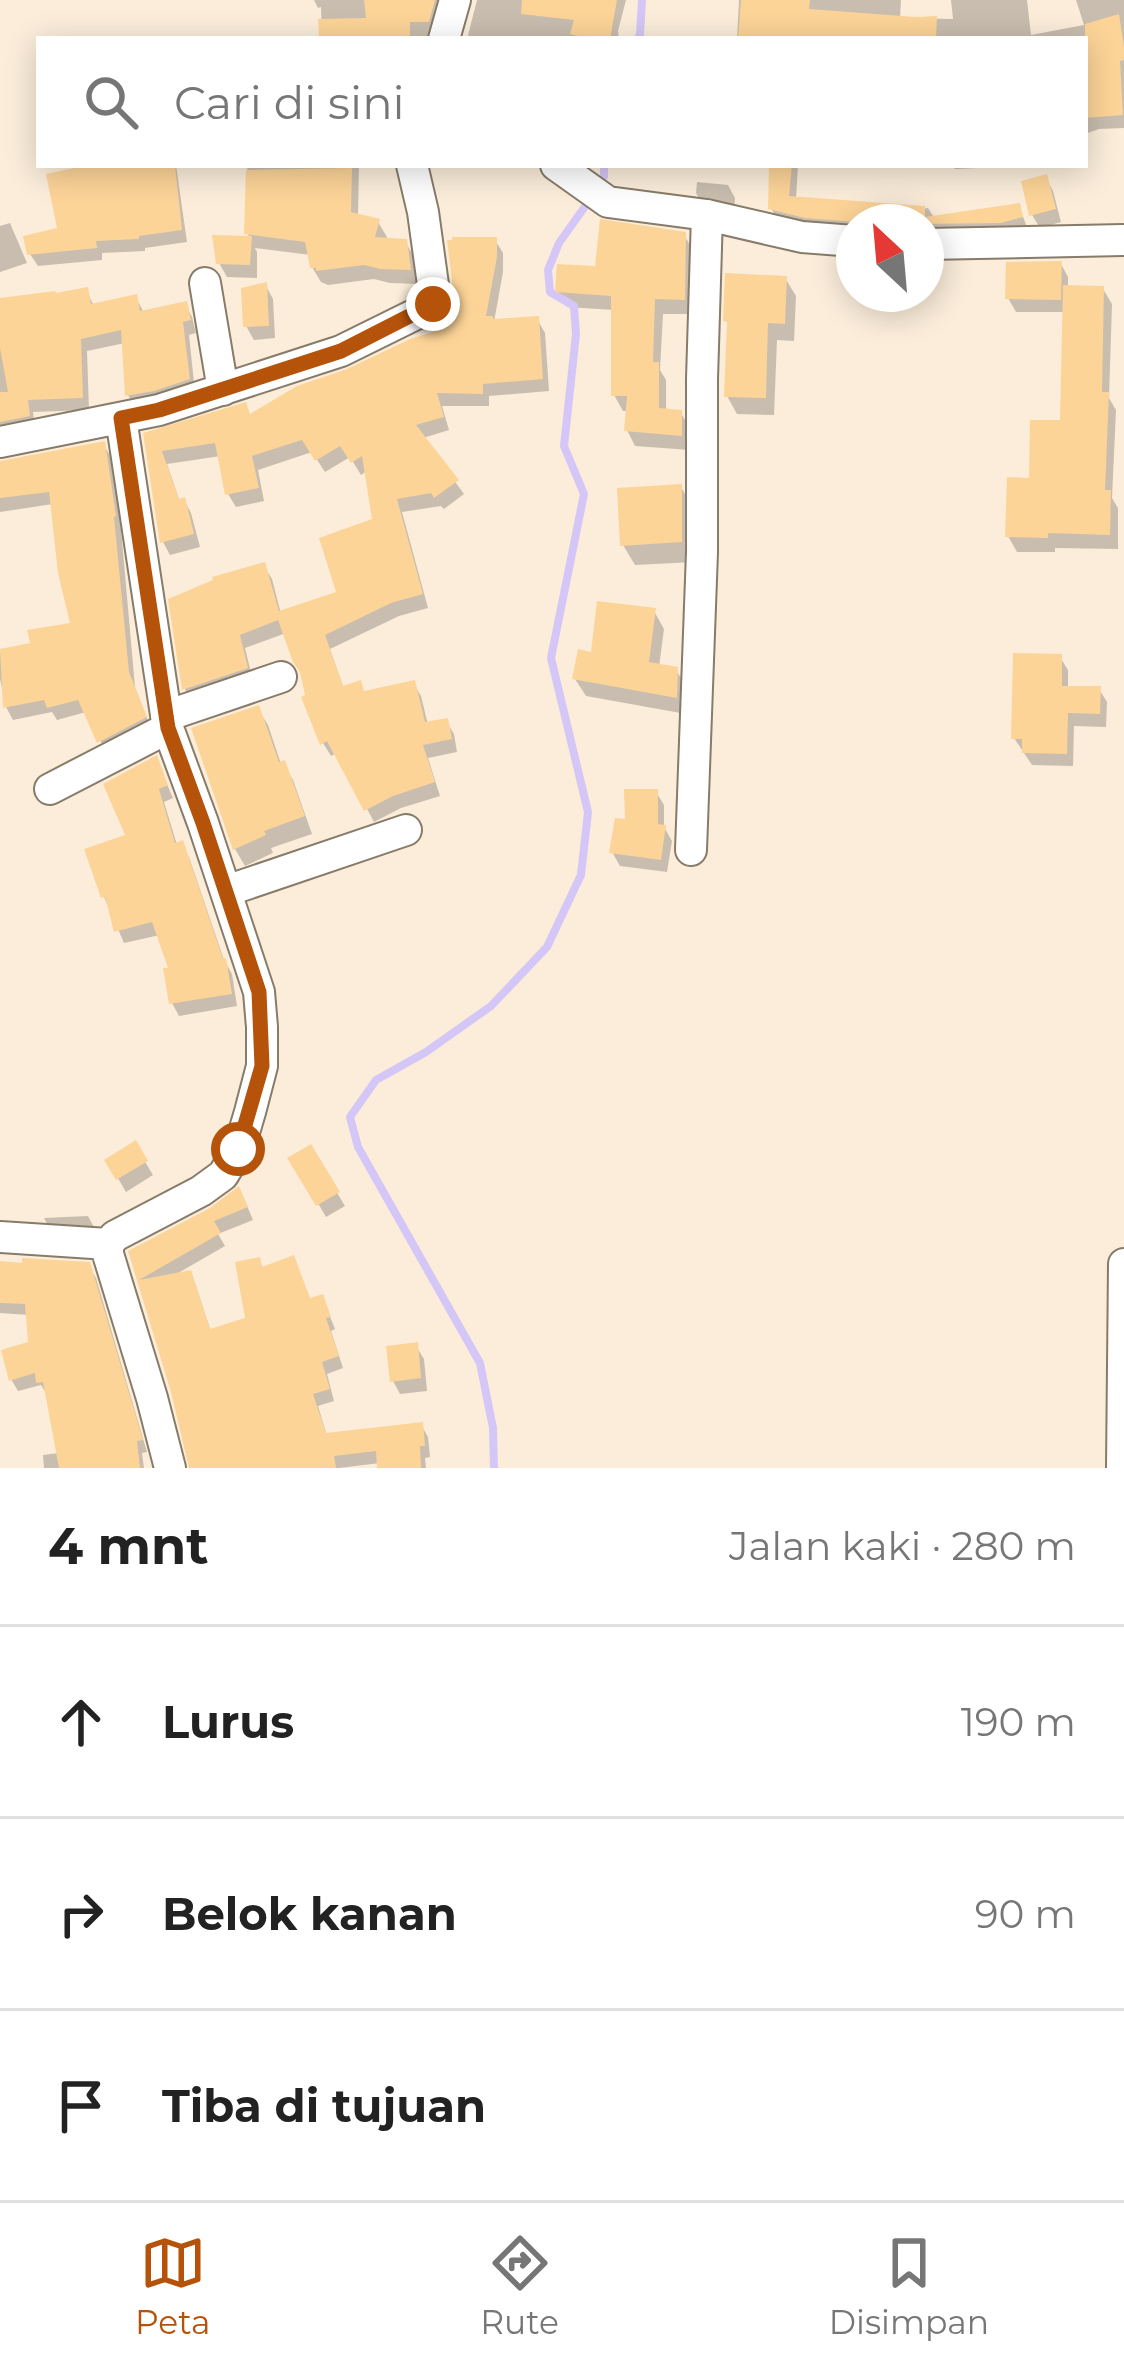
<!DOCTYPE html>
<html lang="id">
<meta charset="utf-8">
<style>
:root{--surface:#fff;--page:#f2f2f2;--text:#222;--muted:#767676;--line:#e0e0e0;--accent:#b45309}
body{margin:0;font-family:Montserrat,sans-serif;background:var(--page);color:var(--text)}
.compass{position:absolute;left:836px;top:204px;width:108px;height:108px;border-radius:50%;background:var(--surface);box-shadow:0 6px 30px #0003;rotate:334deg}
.stop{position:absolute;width:36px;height:36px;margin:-27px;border:9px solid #b45309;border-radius:50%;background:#fff}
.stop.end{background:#b45309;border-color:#fff;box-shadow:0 3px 12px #0008}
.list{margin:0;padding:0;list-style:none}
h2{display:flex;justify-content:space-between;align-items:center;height:156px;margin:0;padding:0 48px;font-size:51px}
h2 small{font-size:39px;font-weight:400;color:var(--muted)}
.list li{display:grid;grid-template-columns:78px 1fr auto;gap:36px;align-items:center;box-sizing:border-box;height:192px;padding:0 48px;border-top:3px solid var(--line)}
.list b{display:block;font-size:45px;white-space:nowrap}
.list em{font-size:39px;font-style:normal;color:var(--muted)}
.icon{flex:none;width:66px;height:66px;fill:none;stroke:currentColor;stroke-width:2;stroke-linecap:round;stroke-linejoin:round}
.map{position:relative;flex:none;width:1124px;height:1468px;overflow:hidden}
.search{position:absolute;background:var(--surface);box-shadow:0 6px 30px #0003;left:36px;right:36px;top:36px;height:132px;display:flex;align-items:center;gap:30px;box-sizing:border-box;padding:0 42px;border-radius:0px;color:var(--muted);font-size:45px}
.sheet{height:732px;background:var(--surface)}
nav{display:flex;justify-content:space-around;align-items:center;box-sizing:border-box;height:168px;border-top:3px solid var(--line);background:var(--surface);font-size:33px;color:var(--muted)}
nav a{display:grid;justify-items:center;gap:6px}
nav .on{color:var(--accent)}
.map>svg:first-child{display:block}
</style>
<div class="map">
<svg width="1124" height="1468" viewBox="0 0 1124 1468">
<rect width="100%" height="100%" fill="#fbedda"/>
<path fill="#0003" d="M314,0h139l-17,36h-19v3h-95l-1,-32 -3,1z
M477,0h149l-8,31 1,8h-152z
M739,0h162l-1,18 53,1 -2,-19h76l4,35 53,-10 -8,-25h48v128l-25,1 -14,5v-95h-348z
M102,165h74l11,77 -42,6v3l-43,2v7l-64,6 -8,-12 30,-24z
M245,165h128l-14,1 -1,51 20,5 9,15 -1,4h19l9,16 4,27 -28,-1 -16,-4 -46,6 -7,-3 -9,-15 -1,-12 -56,-7 2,4v26l-30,-1 -8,-14 32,-24 -4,-6 2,-61z
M773,165h25l-2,35 122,10 10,-2 7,11 84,-13 9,24 -102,10v-18h-72v11l-76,-12 -7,-13z
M952,165h24l1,3 -22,1z
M1046,178l7,13 8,31 -21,6 -8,-13z
M697,182l31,3 7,13 -1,14 -31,-6 -7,-13z
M10,223l17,40 -27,9v-46z
M684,235l9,15 -1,64h-29l-3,56 6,10v32l15,1 9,16v21l-55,-4 -8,-16 2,-19h-6l-9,-16v-85l-47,-3 -9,-15 40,-23z
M495,240l8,13v19l-9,50 43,-3 8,14 4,58 -60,5v10h-47l7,24 -26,8 41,56 -20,15 -3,-3 -39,6 26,96 -29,8 -69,33 14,40 21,5 48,-11 8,13 7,29 18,-4 8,13 3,18 -29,6 12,38 -39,12 -27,14 -37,-69 -6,3 -8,-13 -20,-70 -17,-40 -41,15 8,33 -61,21 -7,-13 79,-123 8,13 9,35 59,-20 35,-73 -8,-50 -6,4 -11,-18 -25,15 -13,-20 -54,18 6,31 -28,6 -8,-13 -7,-38 -54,8 13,38 4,-2 7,13 9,34 -30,8 -7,-13 -17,-107 105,-18 194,-86z
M1061,264l7,13v11l35,1 9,15 -3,94 7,12 -4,88 6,10v41l-63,-1v4h-38l-9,-16 23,-55 32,-58 3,-111h-50l-8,-14z
M785,278l11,18 -2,45 -17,-1 -3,75 -37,-1 -10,-18z
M266,286l7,13 2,39 -21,2 -8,-14z
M86,290l8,16 42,-8 7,13 42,-7 7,13 4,16 -7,2 6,57 -60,16 -7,-13 -3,-52 -38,8 2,59 -56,2 2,17 -35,8v-136z
M103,444l8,13 10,72 14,158 17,44 -45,23 -21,-42 -29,8 -5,-8 -39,8 -7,-13 -6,-28v-27l33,-6 40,-20 -20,-122 -53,8v-48z
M681,487l12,21v54l-58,3 -12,-20z
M654,611l10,18 -5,38 17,3 11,18 -1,26 -100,-18 -11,-17z
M1060,657l8,13v19h31l8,13 -1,25 -32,-1 -1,40 -41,-1 -18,-27z
M258,709l10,16 13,39 2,-1 10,17 19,54 -41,14 2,5 -28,13 -10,-17 -40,-119z
M156,759l17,39 -9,4 13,43 12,12 35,103 8,14 5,32 -58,10 -7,-13v-33l-12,-35 -36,8 -20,-46 25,-60z
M656,792l8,13v22l8,14 -5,31 -47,-6 -8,-14 16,-29z
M135,1145l18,30 -27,17 -18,-31z
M310,1148l35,58 -19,11 -34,-58z
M245,1201l8,19 -35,14 7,12 -52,30 16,-2 7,12 15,46 38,-12 10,-59 5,8 47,32 11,-4 13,32 -4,2 12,37 -16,6 7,27 -16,5 9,30 94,-11 7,12 2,20 -5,1 1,10h-46v-5l-41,5h-147l-18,-76 -43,-139z
M88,1216l7,13 -43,4 -8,-15z
M0,1264l88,1 8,13 51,174 -5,1 2,15h-100l-1,-13 16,-2 -13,-60 -5,-8 -23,6 -7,-12 20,-34 -2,-30 -29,-2z
M416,1346l8,13 3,32 -27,3 -7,-13z"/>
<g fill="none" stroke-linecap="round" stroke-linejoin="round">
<path stroke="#d4c7f7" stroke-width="8" d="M637,39l3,-4 2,-35
M599,185l5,-8v-12
M494,1468l-1,-40 -13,-65 -122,-216 -8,-30 26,-37 50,-28 65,-46 56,-59 34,-72 7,-63 -37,-154 33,-164 -20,-48 12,-112 -2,-28 -24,-14 -2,-22 11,-27 32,-45"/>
</g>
<path fill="#fcd498" d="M364,0h71l-6,22h-19v17h-91l-1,-20 48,-1z
M522,0h95l-7,39h-20l-20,-5 4,-14 -53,-6z
M741,0h69l-1,9 107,8 21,-1 -1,23h-198z
M1119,14l5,33v13l-4,1 3,54 -38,3v-94z
M88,165h87l7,65 -43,6v3l-43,2 1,7 -70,7 -4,-19 34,-8 -11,-54z
M769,165h23l-3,31 136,10v11l95,-14 3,14 -22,6 -75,1v-2h-69l-52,-4 -37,-9z
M352,168l-1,44 29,7 -5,18 32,2 4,31 -31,-1 -16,-4 -48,6v-3h-6l-5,-26 -61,-8 2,-64z
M1047,174l9,35 -27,7 -8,-35z
M600,219l86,13 -1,68 -30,-1 -2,63h6v46l23,2v26l-58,-5 3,-35h-16v-100l-56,-4 2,-28 38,2z
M212,235l40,1 -2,29 -34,-1z
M452,237h45v20l-11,59h7v3l46,-3 4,63 -60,5v10l-46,-1 7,24 -28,8 43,55 -25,18 -3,-5 -34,6 26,95 -32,9 -66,32 18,51 18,-6 3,11 51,-11 10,42 23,-4 4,21 -29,6 12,37 -42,14 -29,15 -37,-70 -7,4 -19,-48 4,-2 -5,-23 -7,-10 -15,-42 -38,15 8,33 -66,22 -14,-91 45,-19 -1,-3 53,-15 14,49 57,-19 -17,-54 53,-19 -10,-63 -11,7 -11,-17 -25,15 -13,-21 -50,16 7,32 -34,7 -10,-52 -53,8 17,48 6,-2 9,37 -34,9 -17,-110 103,-31 4,12 47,-28 50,-17 63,-30 33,-10 1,-9 8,-14 1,-17 -6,-49h5z
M1062,261l-1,39 -56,-1 1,-37z
M725,273l62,3 -2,48 -17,-1 -2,75 -42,-1 3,-75 -4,-1z
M267,282l2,44 -26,1 -2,-39z
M1063,285l41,1 -2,106h7l-4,98h6l-1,45 -62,-2v5l-43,-1 2,-60 22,1 1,-58h30z
M88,287l3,17 46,-10 3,17 47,-10 4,19 -8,2 7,57 -36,12 -29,5 -4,-66 -40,9 2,59 -55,2 2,16 -30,6v-30h8l-8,-44v-50l55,-7 1,2z
M105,441l11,75 -2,1 15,155 18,45 -50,26 -19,-43 -31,8 -3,-8 -41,8 -3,-59 30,-6 -3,-13 43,-7 -12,-50 -9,-81 -49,6v-37z
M682,484v58l-62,4 -3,-58z
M597,601l59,7 -7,54 29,5 -1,31 -105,-19 6,-30 13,3z
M1013,653l49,1v32h39l-1,28 -32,-1 -1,41 -45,-1v-14h-11z
M259,705l20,57 6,-2 20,56 -41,15 2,4 -33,15 -42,-122z
M157,755l11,30 -9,4 16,54 8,-3 40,119 3,-1 6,36 -63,10 -6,-36h5l-16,-46 -38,10 -9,-35 -4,1 -17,-49 41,-14 -22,-51z
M624,789h34v35l8,1 -5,35 -52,-7 6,-35 10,1z
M136,1140l12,21 -32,19 -12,-20z
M311,1144l29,48 -24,14 -29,-48z
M239,1186l9,21 -34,14 7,12 -82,47 52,-10 19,59 35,-11 -10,-56 25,-5 2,10 32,-12 16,43 13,-4 8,23 -5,1 13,38 -17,6 8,27 -17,5 13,39 97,-11 2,24h-5l1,22h-44l-1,-17 -42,5 2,12h-147l-18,-76 -43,-141 82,-43z
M22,1258l68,4 53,178 -6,1 3,27h-81l-16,-86 -7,1 -1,-10 -26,8 -8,-31 27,-8 -3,-38 -25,-1v-42l22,2z
M418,1342l3,36 -31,4 -4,-36z"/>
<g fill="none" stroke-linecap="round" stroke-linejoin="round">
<defs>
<path id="street" d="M444,39l11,-39
M556,165l52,37 99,13 95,22 52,4
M926,244l198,-4
M205,283l18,107
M121,418l47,310 35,95 56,169 3,35v39l-12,46 -11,37 -16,26 -22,16 -86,45 -7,8v10l44,144 18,70
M0,442l159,-32 182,-59 81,-40 11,-7 1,-12 -11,-80 -11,-47
M166,716l115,-39
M50,789l118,-61
M691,850l11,-298v-173l5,-164
M226,891l180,-61
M0,1237l108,7
M1122,1468l2,-204"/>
</defs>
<use href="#street" stroke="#877b69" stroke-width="34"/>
<use href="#street" stroke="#fff" stroke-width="30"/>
</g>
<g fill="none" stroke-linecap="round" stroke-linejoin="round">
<path stroke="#b45309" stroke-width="15" d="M238,1149l24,-83 -3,-74 -56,-169 -35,-95 -47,-310 38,-8 182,-59 92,-47"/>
</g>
</svg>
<svg class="compass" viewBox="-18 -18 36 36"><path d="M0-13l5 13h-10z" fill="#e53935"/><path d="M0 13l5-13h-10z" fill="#767676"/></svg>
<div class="stop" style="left:238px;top:1149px"></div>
<div class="stop end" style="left:433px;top:304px"></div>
<div class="search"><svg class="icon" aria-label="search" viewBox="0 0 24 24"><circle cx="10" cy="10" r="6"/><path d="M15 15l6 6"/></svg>Cari di sini</div>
</div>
<section class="sheet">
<h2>4 mnt<small>Jalan kaki · 280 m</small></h2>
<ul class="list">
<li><svg class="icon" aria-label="ahead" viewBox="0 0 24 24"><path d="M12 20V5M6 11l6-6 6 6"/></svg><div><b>Lurus</b></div><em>190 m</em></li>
<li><svg class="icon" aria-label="right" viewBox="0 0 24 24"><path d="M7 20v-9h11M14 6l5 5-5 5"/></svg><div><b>Belok kanan</b></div><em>90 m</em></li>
<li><svg class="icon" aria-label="arrive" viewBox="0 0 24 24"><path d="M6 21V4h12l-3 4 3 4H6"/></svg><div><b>Tiba di tujuan</b></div></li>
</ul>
</section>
<nav>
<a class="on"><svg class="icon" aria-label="map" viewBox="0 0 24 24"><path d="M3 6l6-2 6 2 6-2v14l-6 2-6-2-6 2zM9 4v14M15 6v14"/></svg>Peta</a>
<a><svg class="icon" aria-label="directions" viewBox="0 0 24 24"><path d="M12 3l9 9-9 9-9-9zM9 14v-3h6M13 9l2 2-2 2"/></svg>Rute</a>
<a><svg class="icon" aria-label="saved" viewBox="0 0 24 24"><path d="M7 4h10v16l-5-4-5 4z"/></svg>Disimpan</a>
</nav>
